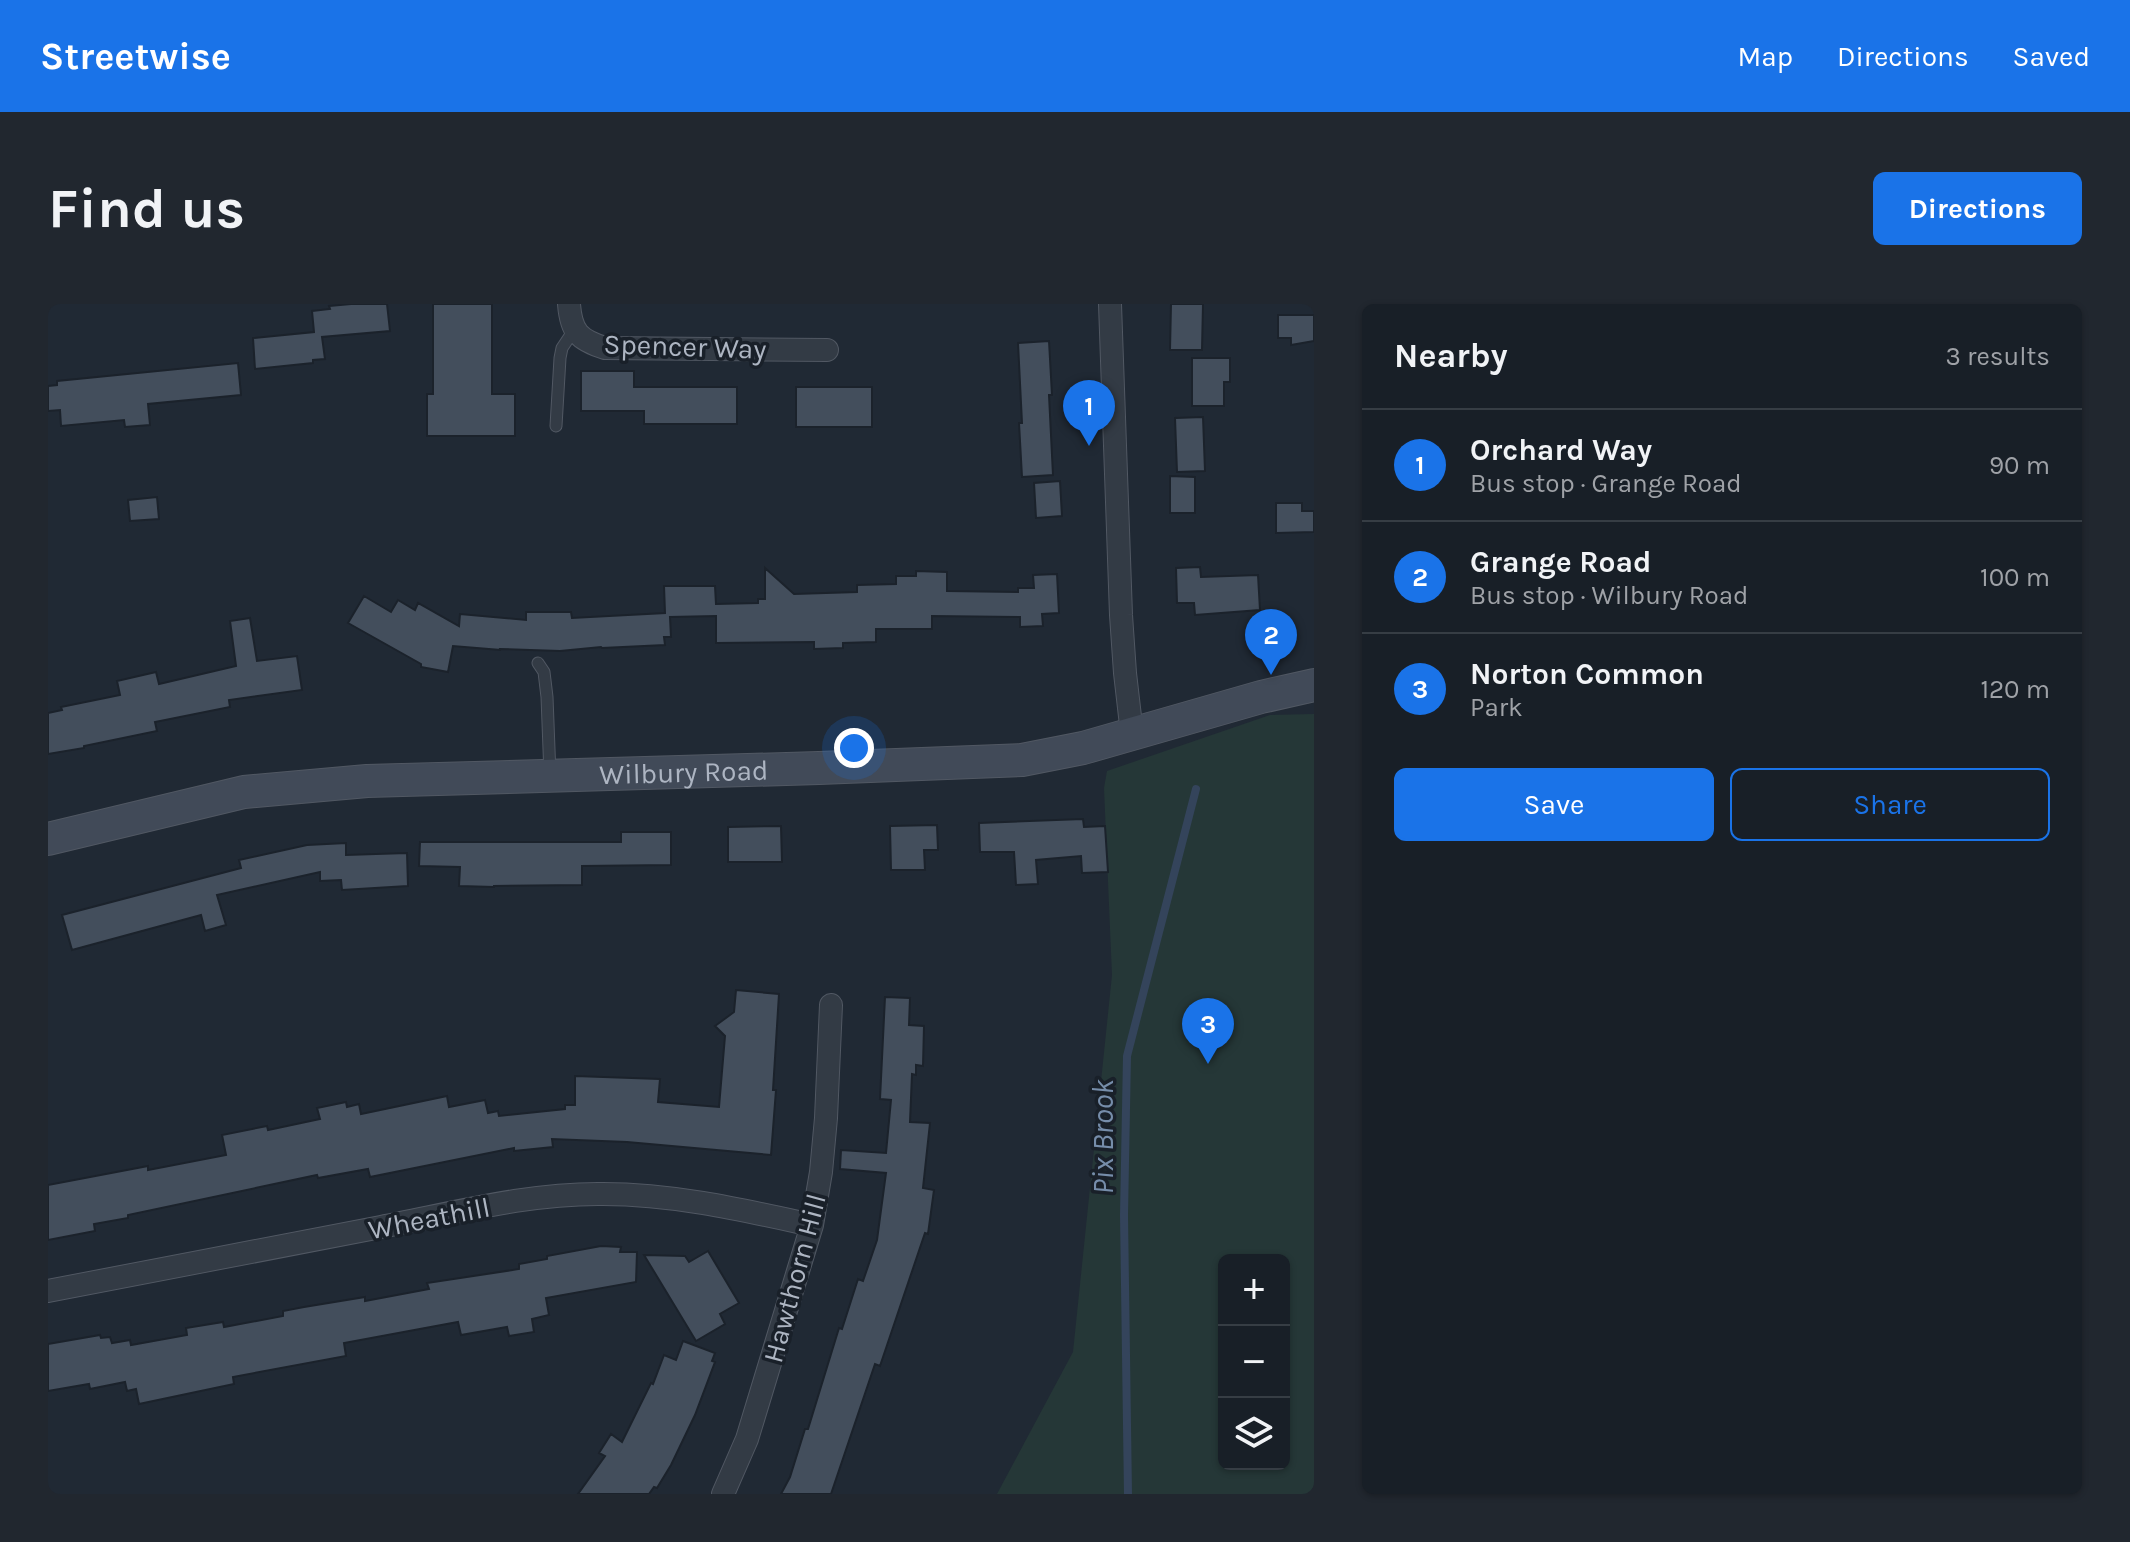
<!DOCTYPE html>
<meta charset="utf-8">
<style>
:root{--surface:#181f27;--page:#21272f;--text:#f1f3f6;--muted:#9fa2a7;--line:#363d44;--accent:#1a73e8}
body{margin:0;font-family:Karla,sans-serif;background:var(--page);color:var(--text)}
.controls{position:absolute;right:24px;bottom:24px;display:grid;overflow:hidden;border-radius:12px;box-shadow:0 2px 6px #0004}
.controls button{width:72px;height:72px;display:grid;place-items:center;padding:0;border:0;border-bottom:2px solid var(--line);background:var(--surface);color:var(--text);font:40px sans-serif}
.you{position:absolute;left:806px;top:444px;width:28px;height:28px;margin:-20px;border:6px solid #fff;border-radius:50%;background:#1a73e8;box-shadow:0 0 0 12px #1a73e833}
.badge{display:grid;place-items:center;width:52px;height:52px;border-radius:50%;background:var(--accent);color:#fff;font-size:26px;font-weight:700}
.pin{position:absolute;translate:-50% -66px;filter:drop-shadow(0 2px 4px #0008)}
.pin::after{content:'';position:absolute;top:42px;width:28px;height:24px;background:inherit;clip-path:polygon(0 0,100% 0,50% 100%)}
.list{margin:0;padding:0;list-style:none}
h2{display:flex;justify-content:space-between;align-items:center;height:104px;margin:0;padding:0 32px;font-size:34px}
h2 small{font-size:26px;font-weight:400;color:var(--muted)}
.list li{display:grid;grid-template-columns:52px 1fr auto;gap:24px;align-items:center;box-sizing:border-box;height:112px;padding:0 32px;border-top:2px solid var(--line)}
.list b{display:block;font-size:30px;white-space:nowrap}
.list p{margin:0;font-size:26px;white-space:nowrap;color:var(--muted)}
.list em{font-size:26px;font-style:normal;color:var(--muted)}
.actions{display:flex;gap:16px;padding:24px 32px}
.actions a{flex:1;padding:18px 0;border:2px solid var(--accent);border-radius:12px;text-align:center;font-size:28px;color:var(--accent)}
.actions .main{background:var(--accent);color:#fff}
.icon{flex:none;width:44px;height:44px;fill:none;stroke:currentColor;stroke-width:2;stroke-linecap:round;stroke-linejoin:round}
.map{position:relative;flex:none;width:1266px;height:1190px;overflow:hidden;border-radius:12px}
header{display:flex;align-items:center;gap:48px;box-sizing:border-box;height:112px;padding:0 40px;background:var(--accent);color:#fff}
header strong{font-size:38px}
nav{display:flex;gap:44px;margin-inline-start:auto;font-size:28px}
.intro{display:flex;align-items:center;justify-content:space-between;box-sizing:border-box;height:192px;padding:0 48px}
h1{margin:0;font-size:56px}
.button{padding:20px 36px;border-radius:12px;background:var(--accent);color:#fff;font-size:28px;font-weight:700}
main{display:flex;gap:48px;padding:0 48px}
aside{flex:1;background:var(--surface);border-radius:12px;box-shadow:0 2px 6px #0004}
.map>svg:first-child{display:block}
</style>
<header>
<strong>Streetwise</strong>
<nav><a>Map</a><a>Directions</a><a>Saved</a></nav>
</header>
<div class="intro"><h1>Find us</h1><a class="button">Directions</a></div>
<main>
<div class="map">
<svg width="1266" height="1190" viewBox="0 0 1266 1190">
<rect width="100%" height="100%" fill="#202934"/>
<path fill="#253737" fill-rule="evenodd" d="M1266,410v780h-317l76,-142 39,-377 -8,-187 3,-17 163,-56zM1176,956h60v204h-60z"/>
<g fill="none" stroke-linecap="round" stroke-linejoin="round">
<path stroke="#34445b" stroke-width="8" d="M1080,1190l-4,-279 3,-159 69,-267"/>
</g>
<path fill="#434e5c" stroke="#1b222b" stroke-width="2" d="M303,0h36l3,27 -68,6 3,22 -12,1v3l-58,6 -2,-31 61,-6 -2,-21 18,-2 -1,-3z
M385,0h59v90h23v42h-88v-42h6z
M1123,0h32l-1,46h-32z
M1230,11h36v26l-23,4v-7h-13z
M1001,37l3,54h-3l4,80 -31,2 -3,-54h3l-4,-80z
M1144,54h38v24h-6v24h-32z
M190,59l3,32 -93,9 2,21 -25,2 -1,-7 -63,6 -1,-16 -12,1v-25l9,-1v-4z
M533,67h53v16h103v37h-93v-13h-63z
M748,83h76v40h-76z
M1155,113l2,54 -28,1 -2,-54z
M1122,172l25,1v36h-25z
M1012,177l2,35 -26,2 -2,-35z
M109,193l2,22 -29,2 -2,-21z
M1228,199h26v8h12v21l-38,1z
M1152,263l1,10 57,-2 2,35 -65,5 -1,-12h-17l-1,-35z
M717,264l29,26 63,-2v-7l39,-1v-8h20v-5l31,1v19l71,1v-4h16l-1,-13 24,-1 2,39 -17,1 1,12 -23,1v-10l-88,-1v13h-56v13l-33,1v5l-29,1v-7l-98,1v-27l-46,1 1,20h-7l1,8 -63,3 -1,-1 -41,4 -61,-2 2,1 -48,-4 -5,26 -27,-5v-3l-73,-41 16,-27 27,16 7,-12 17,10 3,-7 41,23 1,-12 66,6v-8h45l1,6 93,-5 -1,-27h51l1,18 42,-1v-4h7z
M202,314l7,43 40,-5 5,34 -73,10 1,7 -75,15 2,9 -73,15v2l-36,6v-41l14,-3 -1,-3 59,-12 -3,-14 39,-9 3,12 77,-18 -6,-45z
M1035,515l1,8 21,-1 3,46 -26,1 -1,-17 -45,4 2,24 -22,1 -2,-33h-34l-1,-29z
M889,521l1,25h-14l1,20h-34l-1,-44z
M733,522l1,36h-54v-35z
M573,528h50v33l-89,1v19l-88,1v1l-35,-1 1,-19 -41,-1 1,-24h201z
M298,539v12l61,-2 1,33 -66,4 -1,-10 -21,1v-9l-103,23 9,30 -21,6 -4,-16 -129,35 -10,-35 179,-47 -2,-8 68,-15z
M688,686l43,4 -6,96h3l-5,65 -144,-13 -75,-3 1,8 -39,4v-3l-144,29 -2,-8 -50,9 -1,-3 -189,40v3l-34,6 1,7 -47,9v-55l100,-19v4l78,-15 -4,-20 45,-9 1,4 52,-11 -3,-11 29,-6 1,5 12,-3 2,10 86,-18 2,11 36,-7 3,13 10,-2 1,5 66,-7v-4h10v-29l85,3 -2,23 61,5 6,-71 -10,-10 19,-14z
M837,693l25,1 -1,27 15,1 -1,40 -7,-1v10l-4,-1 -2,48 20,1 -7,65 11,2 -6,44 -3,-1 -45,133 -5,-2 -44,130h-50l9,-17 15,-48h3l31,-101 3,1 16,-50 5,2 14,-41 9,-67 -46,-4 1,-19 45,3 5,-53 -11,-1z
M553,942l20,1 -1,5h17l-1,30 -90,16 3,17 -17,4 2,13 -25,4 -2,-9 -46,8 -3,-13 -114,21 2,13 -113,21 1,7 -95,20 -3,-15 -9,2 -2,-9 -35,7 -1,-5 -41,7v-47l52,-9 1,3 9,-1 2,6 18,-3 1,5 56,-10 -1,-7 37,-6 1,5 59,-11v-5l21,-4 61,-10v4l64,-12 -2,-6 92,-14v-5l28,-5v-3z
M660,947l31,52 -19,11 5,10 -29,17 -52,-86 41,1 4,6z
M635,1037l32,12 -3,8 3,1 -20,53 -24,50 -14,23 -3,-1 -5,7h-71l27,-38 -6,-3 12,-19 11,8 29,-59 2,1 11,-29 12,5z"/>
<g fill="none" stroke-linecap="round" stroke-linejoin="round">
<defs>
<path id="lane" d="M508,122l4,-68 2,-10 12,-18
M490,359l6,9 3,25 3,78"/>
<path id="street" d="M521,0c2,28 10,36 36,44l222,2
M1062,0l11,311 4,58 7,61
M0,987c111,-21 222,-43 333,-64 73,-14 148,-34 222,-33 71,0 140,16 209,31
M675,1190l24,-55 65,-214 9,-53 5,-54 5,-113"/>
<g id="secondary">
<path id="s1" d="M0,535l196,-47 123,-11 452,-13 203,-8 61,-12 178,-51 53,-12"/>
</g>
</defs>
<use href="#lane" stroke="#515863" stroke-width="13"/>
<use href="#street" stroke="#515863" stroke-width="24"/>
<use href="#secondary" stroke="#515863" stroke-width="34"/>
<use href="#lane" stroke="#333b45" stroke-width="11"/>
<use href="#street" stroke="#333b45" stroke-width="22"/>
<use href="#secondary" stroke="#414a58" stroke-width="32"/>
</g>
<g text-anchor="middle" stroke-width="7" stroke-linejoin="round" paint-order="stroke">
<g font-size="28" fill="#adb5c2" stroke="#192029">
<text transform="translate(637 42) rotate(2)" y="10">Spencer Way</text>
<text dy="10" stroke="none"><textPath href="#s1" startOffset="642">Wilbury Road</textPath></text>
<text transform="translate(381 914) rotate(-11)" y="10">Wheathill</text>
<text transform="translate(746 974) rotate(-75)" y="10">Hawthorn Hill</text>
</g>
<g font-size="30" font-style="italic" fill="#768daa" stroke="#192029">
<text transform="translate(1055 833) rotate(-90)" y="10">Pix Brook</text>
</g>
</g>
</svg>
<div class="controls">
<button>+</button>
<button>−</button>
<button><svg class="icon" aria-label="layers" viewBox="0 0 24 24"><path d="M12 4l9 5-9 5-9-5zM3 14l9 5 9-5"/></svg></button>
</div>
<div class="you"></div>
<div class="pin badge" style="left:1041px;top:142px">1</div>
<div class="pin badge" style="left:1223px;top:371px">2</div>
<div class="pin badge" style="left:1160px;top:760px">3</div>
</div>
<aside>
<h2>Nearby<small>3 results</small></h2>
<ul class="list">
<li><span class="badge">1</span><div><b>Orchard Way</b><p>Bus stop · Grange Road</p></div><em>90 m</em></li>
<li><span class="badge">2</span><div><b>Grange Road</b><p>Bus stop · Wilbury Road</p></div><em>100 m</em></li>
<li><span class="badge">3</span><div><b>Norton Common</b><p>Park</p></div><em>120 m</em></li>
</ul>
<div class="actions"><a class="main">Save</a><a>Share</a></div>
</aside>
</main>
